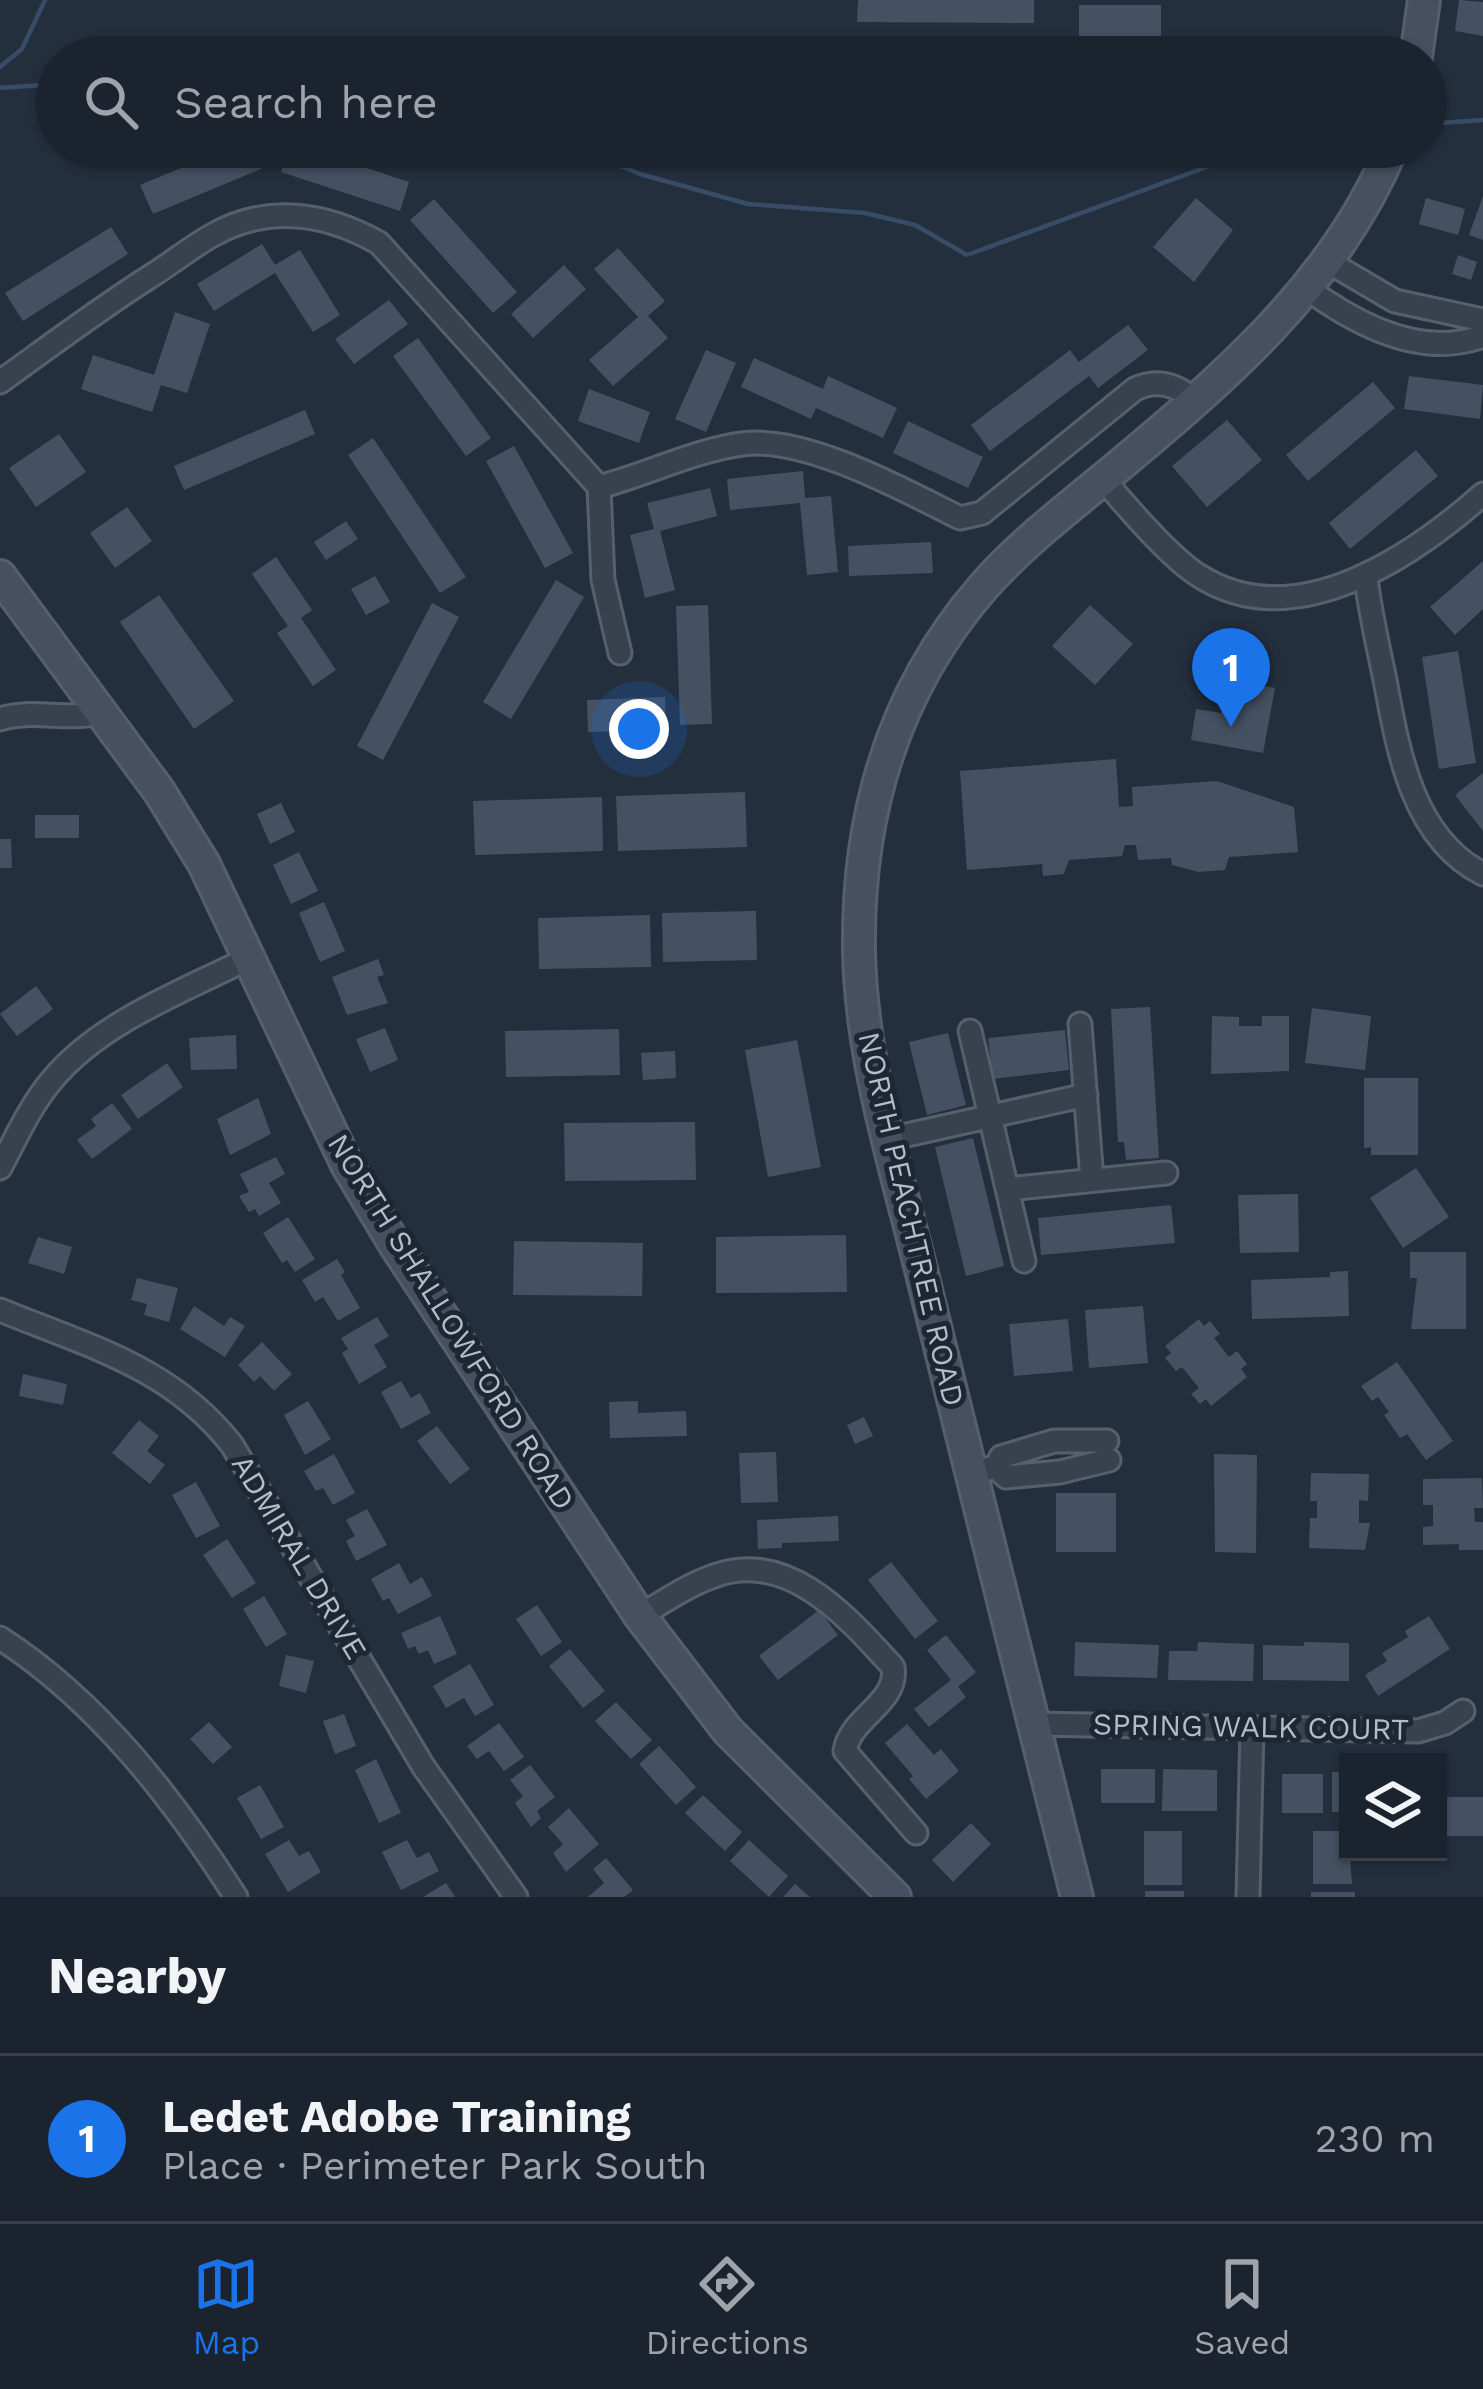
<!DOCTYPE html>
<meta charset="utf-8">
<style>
:root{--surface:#1b232e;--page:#282f3a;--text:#f1f3f6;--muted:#a0a4aa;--line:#39404a;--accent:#1a73e8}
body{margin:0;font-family:"Work Sans",sans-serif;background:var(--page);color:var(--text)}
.controls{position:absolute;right:36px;bottom:36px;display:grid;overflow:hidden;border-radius:0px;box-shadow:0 3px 9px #0004}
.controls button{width:108px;height:108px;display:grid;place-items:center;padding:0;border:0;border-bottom:3px solid var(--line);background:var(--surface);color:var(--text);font:60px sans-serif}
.you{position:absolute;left:639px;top:729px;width:42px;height:42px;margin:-30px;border:9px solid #fff;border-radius:50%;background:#1a73e8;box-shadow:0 0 0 18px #1a73e833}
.badge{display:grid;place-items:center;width:78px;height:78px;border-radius:50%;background:var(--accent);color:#fff;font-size:39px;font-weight:700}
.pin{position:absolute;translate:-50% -99px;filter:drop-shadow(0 3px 6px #0008)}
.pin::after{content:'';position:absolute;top:63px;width:42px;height:36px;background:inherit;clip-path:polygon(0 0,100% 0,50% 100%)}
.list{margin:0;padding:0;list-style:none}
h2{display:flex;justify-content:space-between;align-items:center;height:156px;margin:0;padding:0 48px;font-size:51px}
h2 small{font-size:39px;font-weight:400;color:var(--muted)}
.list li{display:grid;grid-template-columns:78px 1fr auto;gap:36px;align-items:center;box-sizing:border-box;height:168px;padding:0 48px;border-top:3px solid var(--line)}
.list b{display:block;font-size:45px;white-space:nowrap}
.list p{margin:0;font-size:39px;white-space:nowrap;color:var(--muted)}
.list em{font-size:39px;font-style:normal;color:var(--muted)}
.icon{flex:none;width:66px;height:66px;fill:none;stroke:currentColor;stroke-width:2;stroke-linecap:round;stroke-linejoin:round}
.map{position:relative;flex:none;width:1483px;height:1897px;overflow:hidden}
.search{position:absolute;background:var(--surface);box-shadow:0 3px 9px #0004;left:36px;right:36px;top:36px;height:132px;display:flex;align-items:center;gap:30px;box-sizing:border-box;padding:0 42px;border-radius:66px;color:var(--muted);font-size:45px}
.sheet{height:324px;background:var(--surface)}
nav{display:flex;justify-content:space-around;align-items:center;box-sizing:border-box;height:168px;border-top:3px solid var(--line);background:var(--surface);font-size:33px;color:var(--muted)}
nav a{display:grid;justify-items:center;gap:6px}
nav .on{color:var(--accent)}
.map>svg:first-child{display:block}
</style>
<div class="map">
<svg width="1483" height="1897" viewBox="0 0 1483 1897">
<rect width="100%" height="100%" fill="#242f3e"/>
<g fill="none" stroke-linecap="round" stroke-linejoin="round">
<path stroke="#394c67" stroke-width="4.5" d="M0,67l22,-18 23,-49
M0,88l57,-4
M1426,124l57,-4
M561,147l29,6 50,21 108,30 117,9 50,12 52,30 294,-108"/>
</g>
<path fill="#455162" d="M858,0h176v23l-177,-1z
M1459,0l24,2v34l-28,-5z
M1079,5h82v34h-82z
M231,147h29l8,19 -115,48 -13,-29z
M289,147h15l105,35 -9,29 -119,-39z
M1483,196v44l-14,-5z
M1196,198l37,32 -39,52 -41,-35z
M1426,198l39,11 -7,26 -39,-11z
M434,199l83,93 -24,21 -83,-93z
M111,227l17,27 -105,67 -18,-28z
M262,244l13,21 25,-15 40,65 -27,17 -38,-59 -61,38 -17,-27z
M618,248l47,53 -17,15 20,22 -55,48 -24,-26 49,-43 -44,-48z
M1458,255l19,7 -6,18 -19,-6z
M564,265l22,24 -53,49 -22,-24z
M389,300l19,24 -54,40 -19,-25z
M175,312l35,12 -23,69 -26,-8 -9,27 -71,-23 12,-34 61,20z
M1128,325l20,25 -50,38 -9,-12 -99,75 -19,-26 99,-75 9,12z
M418,338l73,100 -25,18 -73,-100z
M706,350l30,13 -30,69 -31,-13z
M754,358l69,31 5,-13 69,32 -14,30 -67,-30 -5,11 -70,-32z
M1409,376l74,9 -3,34 -76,-10z
M1373,382l22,26 -87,73 -22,-26z
M589,389l61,23 -11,31 -61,-22z
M305,410l10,24 -131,56 -10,-24z
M1227,420l35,40 -55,47 -35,-41z
M908,421l75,36 -15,31 -75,-35z
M59,434l27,38 -50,35 -27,-39z
M373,438l93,139 -26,16 -92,-138z
M514,446l59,107 -28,15 -59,-107z
M1416,450l22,26 -88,73 -21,-26z
M803,471l2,27 26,-2 7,76 -31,3 -7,-72 -70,7 -3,-31z
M710,488l7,28 -57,15 15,59 -30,8 -15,-63 24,-6 -7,-26z
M127,507l25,34 -37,27 -25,-35z
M346,521l12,18 -32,21 -12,-18z
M931,542l2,31 -84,3 -1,-30z
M276,557l36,53 -11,8 35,52 -23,16 -36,-53 11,-7 -36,-52z
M1483,561v48l-28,26 -25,-28z
M375,576l15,26 -24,13 -15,-26z
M556,580l28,17 -73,122 -28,-17z
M159,595l75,106 -40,28 -74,-107z
M432,603l27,14 -76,143 -26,-14z
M708,605l4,119 -32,1 -4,-119z
M1090,605l43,39 -38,41 -43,-39z
M1458,651l18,112 -37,6 -17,-112z
M1238,681l37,7 -12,65 -72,-13 5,-31 25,4 4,-17 10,2z
M665,697l1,33 -78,2 -1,-32z
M1116,759l3,48 14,-1 -1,-19 85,-6 77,26 4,45 -69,5 -4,13 -27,2 -26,-7 -1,-7 -33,2 -2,-15h-11l-3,11 -53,4 -5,14 -21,2 -1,-12 -75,6 -7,-99z
M1483,773v58l-28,-36z
M745,792l2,55 -129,4 -2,-55z
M602,797l1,54 -128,4 -2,-54z
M281,803l14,29 -25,12 -13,-30z
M35,815h44v23h-44z
M0,839h11l1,29h-12z
M299,852l19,39 -27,13 -18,-39z
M324,902l21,49 -25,11 -21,-49z
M756,911l1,49 -94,2 -1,-49z
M650,915l1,52 -112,2 -1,-51z
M378,959l6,16 -7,2 11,26 -41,12 -15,-38z
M36,986l17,23 -36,27 -17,-22z
M1150,1007l9,151 -33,2 -2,-18h-6l-7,-133z
M1312,1008l59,8 -6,54 -60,-7z
M1212,1016l27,1v9h23v-10h27v55l-78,3z
M385,1028l13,32 -28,12 -14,-33z
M619,1029l1,46 -114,2 -1,-46z
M1065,1030l4,40 -76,9 -5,-41z
M948,1033l18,72 -39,10 -18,-73z
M236,1035l1,34 -46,1 -2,-32z
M797,1040l24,127 -53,10 -23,-127z
M675,1051l1,27 -33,2 -2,-27z
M167,1063l16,24 -45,32 -17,-24z
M1364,1078h54v77h-47v-8l-7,1z
M258,1098l13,36 -41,21 -13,-36z
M112,1103l20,26 -40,30 -15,-19 19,-14 -5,-7z
M695,1122l1,58 -131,1 -1,-58z
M973,1138l31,128 -38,10 -31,-129z
M276,1157l9,17 -16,9 12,20 -22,13 -4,-7 -6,3 -10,-16 10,-4 -9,-18z
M1416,1168l33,49 -46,31 -33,-50z
M1298,1194l1,58 -59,1 -2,-58z
M1171,1205l4,38 -134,12 -3,-37z
M288,1217l27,42 -20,13 -8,-12 -5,3 -19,-30z
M846,1235l1,57 -131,1v-56z
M38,1237l34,10 -8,27 -36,-11z
M514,1241l129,2 -1,53 -129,-1z
M1410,1252h56v77h-55l6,-51h-7z
M337,1259l8,13 -4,3 19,33 -22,13 -15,-24 -8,5 -13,-22z
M1348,1271l1,45 -97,3 -1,-39 79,-3v-5z
M137,1278l41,10 -9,34 -25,-7 3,-11 -16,-4z
M194,1306l30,20 6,-9 15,9 -20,31 -45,-28z
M1143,1306l5,57 -59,5 -4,-58z
M377,1317l12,19 -15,9 13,22 -28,17 -17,-31 6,-4 -7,-11z
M1068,1319l5,52 -59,5 -5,-52z
M1199,1319l5,7 6,-5 10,13 -6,4 15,19 8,-6 10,13 -6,5 6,8 -36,29 -5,-7 -6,5 -9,-10 8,-6 -17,-21 -6,4 -11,-13 6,-5 -6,-7z
M262,1342l30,32 -18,17 -14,-15 -6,6 -16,-17z
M1397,1362l56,79 -27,19 -19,-26 -7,4 -16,-23 5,-3 -11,-15 -6,4 -11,-15z
M23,1374l44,10 -4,21 -44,-9z
M401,1381l10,17 9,-5 11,20 -30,16 -20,-37z
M308,1401l23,38 -26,16 -21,-40z
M638,1401v12l48,-2 1,25 -77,2 -1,-36z
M864,1417l9,19 -18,8 -8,-19z
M139,1420l20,16 -12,15 18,14 -15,19 -38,-31z
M437,1426l33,43 -20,15 -33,-43z
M776,1452l2,50 -37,1 -2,-50z
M334,1454l21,39 -22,12 -10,-17 -7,3 -12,-20z
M1214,1454l43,1 -1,98 -41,-1z
M1311,1473l58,1 -1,27 -9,-1v23h11l-5,27 -56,-2 1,-30h7v-17h-7z
M1482,1478l1,30h-9l1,14h8v28h-24v-6l-36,1v-18l10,-1v-21h-10v-26z
M196,1482l24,44 -24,12 -24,-43z
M1056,1493h60v59h-60z
M367,1509l20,36 -31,16 -10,-20 9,-5 -9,-16z
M838,1516l1,25 -57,2v5l-24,1 -1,-29z
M227,1539l29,44 -24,15 -29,-43z
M891,1562l47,59 -23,18 -47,-59z
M399,1563l11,21 12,-7 10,19 -34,18 -9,-16 -6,3 -12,-22z
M264,1596l23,38 -21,13 -23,-38z
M537,1605l25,37 -21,14 -25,-37z
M819,1610l19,25 -60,45 -19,-24z
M440,1616l17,38 -23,10 -6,-14 -9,4 -4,-8 -7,3 -7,-16z
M1429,1616l21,33 -72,47 -13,-21 22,-14 -5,-8 26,-16 -3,-6z
M946,1635l30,37 -18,15 8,10 -37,30 -15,-18 37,-29 -24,-30z
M1075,1642l84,3 -2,33 -83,-2z
M1198,1642l56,2 -1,37 -85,-1 1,-29h28z
M1304,1642l45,1v38l-86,-1v-35l41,1z
M570,1649l35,42 -22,17 -34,-42z
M286,1655l28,6 -8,32 -27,-7z
M470,1664l24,41 -19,11 -11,-18 -18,10 -13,-22z
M616,1702l36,38 -21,19 -36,-38z
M344,1714l12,32 -21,8 -12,-33z
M209,1722l23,25 -19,17 -23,-25z
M499,1723l25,34 -20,14 -15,-20 -12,8 -10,-13z
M907,1724l27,31 7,-6 18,22 -33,28 -17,-20 4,-3 -28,-33z
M659,1746l37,41 -20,18 -37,-41z
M376,1759l25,54 -22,10 -24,-53z
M530,1765l25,32 -18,14 4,7 -10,9 -16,-24 8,-7 -13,-16z
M1101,1769h54v34h-54z
M1163,1769l54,1v41h-55z
M1332,1772h16v40h-16z
M1282,1774h41v39h-41z
M260,1785l24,42 -23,12 -24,-41z
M703,1795l39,37 -17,19 -40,-38z
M1438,1797h45v39h-45z
M569,1808l30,36 -33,28 -13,-19 10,-9 -15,-17z
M971,1823l20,21 -38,38 -21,-22z
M1144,1831h38v54h-38z
M1313,1831h35l4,53h-39z
M289,1840l10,16 10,-5 12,21 -33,20 -23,-38z
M407,1840l10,18 12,-6 10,19 -38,19 -19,-38z
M749,1840l39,36 -19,21 -39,-36z
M606,1858l27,32 -9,7h-36l16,-14 -11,-14z
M446,1883l9,14h-32z
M795,1884l15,13h-27z
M1145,1891h39v6h-39z
M1311,1892h44v5h-44z"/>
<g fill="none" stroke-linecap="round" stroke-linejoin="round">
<defs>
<path id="street" d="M1327,261l68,40 88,19
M1308,289c49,36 114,70 175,47
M0,382c50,-36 99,-73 151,-106 21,-13 40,-29 62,-41 55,-31 113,-22 166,8l220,244c46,-12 97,-37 143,-43 62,-9 162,46 218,74l22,-5 153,-124c23,-11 42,-4 61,12
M1103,479c23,27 69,81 98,98 96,59 212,-21 282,-83
M599,487l4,93 17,73
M1366,578c4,34 12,68 19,102 13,70 27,158 98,194
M0,719c33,-11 68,3 102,-7
M1080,1024l12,156
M970,1031l54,230
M889,1139l197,-44
M0,1168c16,-30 30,-62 52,-88 48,-58 130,-88 197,-122
M1007,1189l159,-16
M0,1310c88,36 171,57 232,135l191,321 93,131
M996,1467l10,10 54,-5 49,-12
M970,1473l26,-6 5,-10 53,-16h53
M640,1616c23,-14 48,-31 74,-40 75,-28 135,43 179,91 6,36 -43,50 -48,84l71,82
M0,1638c98,63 174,162 236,259
M1033,1724l385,7 27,-8 18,-12
M1248,1897l4,-169"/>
<path id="secondary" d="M1416,57l8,-57
M0,576l159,215 45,73 143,301 48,80 245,371 88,115 167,166
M1077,1897c-50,-205 -104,-410 -153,-615 -26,-108 -63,-219 -65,-331 -2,-136 35,-262 125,-365 35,-40 78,-73 118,-106 114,-95 232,-192 290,-333"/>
</defs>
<use href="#street" stroke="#565f6c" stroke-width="27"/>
<use href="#secondary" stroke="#565f6c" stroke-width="36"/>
<use href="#street" stroke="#38414e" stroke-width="21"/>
<use href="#secondary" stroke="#465061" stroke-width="30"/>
</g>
<g text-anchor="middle" stroke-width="10" stroke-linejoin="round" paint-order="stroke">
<g font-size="30" fill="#b4bcc9" stroke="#1d2633">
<text transform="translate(911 1219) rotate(77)" y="10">NORTH PEACHTREE ROAD</text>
<text transform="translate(451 1322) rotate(58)" y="10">NORTH SHALLOWFORD ROAD</text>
<text transform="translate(299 1557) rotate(59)" y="10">ADMIRAL DRIVE</text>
<text transform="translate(1251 1727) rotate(1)" y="10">SPRING WALK COURT</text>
</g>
</g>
</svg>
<div class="controls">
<button><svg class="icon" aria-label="layers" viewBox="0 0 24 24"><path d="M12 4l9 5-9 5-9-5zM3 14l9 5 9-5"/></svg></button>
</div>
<div class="you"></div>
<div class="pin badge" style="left:1231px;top:727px">1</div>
<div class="search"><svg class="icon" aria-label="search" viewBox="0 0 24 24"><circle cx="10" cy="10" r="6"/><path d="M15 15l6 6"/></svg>Search here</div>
</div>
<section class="sheet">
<h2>Nearby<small></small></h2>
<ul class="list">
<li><span class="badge">1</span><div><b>Ledet Adobe Training</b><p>Place · Perimeter Park South</p></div><em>230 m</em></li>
</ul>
</section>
<nav>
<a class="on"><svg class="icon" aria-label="map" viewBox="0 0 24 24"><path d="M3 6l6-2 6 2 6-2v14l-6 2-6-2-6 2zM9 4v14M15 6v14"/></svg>Map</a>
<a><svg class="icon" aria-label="directions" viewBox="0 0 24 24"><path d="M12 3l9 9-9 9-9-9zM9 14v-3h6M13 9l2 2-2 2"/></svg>Directions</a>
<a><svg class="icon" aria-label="saved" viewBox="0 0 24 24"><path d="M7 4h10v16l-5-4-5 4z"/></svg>Saved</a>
</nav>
